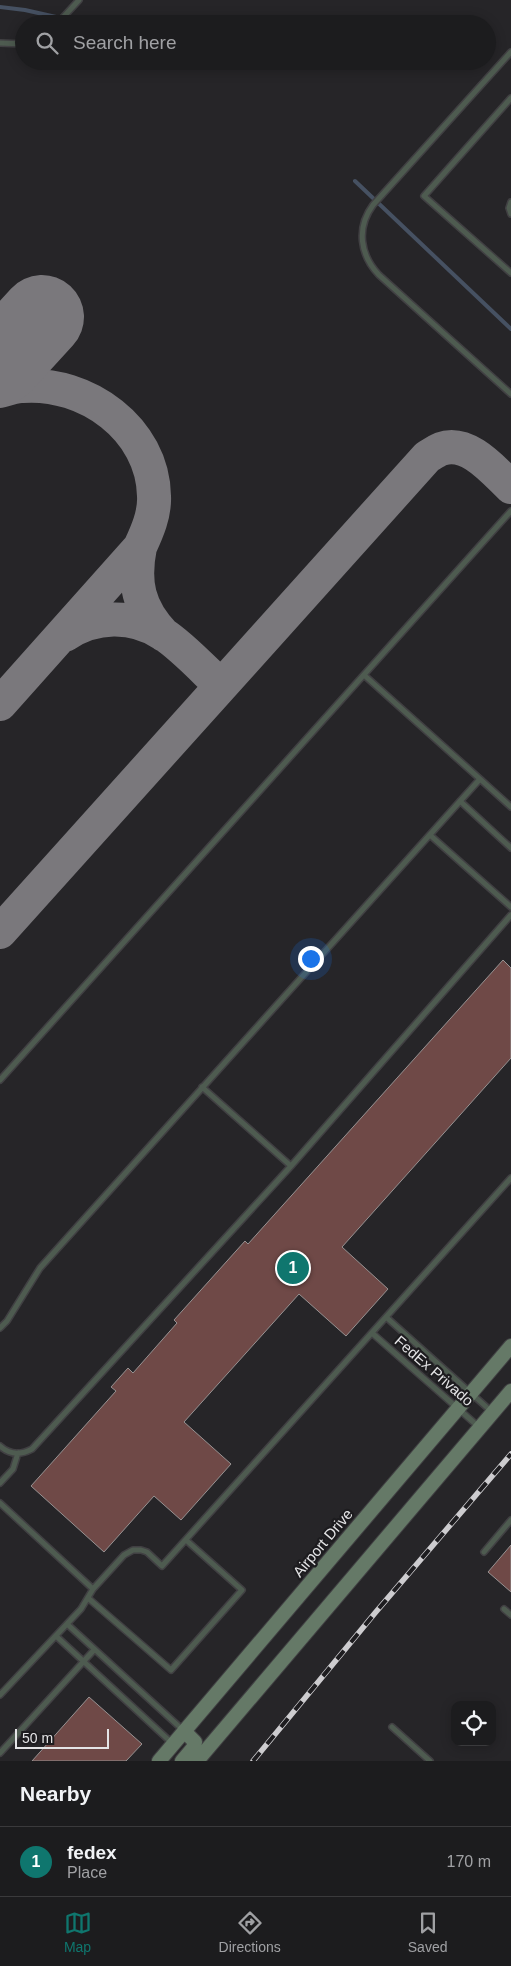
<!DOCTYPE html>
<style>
:root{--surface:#1c1c1e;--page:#252527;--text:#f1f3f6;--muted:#a0a1a4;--line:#3a3a3c;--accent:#0f766e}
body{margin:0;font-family:Helvetica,sans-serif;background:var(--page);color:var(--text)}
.controls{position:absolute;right:15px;bottom:15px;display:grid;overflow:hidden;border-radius:10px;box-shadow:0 2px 12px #0003}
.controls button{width:45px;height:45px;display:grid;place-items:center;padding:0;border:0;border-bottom:1px solid var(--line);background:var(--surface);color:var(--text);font:25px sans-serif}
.scale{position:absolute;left:15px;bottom:12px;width:94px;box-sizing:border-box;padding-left:5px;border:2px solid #e4e4e6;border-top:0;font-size:14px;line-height:18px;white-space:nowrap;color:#e4e4e6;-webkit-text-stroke:4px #1d1c1f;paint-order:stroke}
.you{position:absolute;left:310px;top:958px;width:18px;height:18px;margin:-12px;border:4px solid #fff;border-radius:50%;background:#1a73e8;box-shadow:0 0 0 8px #1a73e833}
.badge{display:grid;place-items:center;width:32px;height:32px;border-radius:50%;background:var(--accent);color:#fff;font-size:16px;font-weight:700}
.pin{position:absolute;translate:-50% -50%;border:2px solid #fff;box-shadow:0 1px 5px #0006}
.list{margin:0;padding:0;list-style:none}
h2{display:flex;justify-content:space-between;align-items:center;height:65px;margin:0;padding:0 20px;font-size:21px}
h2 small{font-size:16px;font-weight:400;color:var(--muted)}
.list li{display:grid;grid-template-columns:32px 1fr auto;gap:15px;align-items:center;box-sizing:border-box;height:70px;padding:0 20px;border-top:1px solid var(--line)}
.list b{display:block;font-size:19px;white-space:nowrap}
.list p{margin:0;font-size:16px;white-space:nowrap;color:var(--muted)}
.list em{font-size:16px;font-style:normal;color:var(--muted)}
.icon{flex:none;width:28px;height:28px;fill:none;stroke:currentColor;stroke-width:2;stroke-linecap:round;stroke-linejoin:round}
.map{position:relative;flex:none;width:511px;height:1761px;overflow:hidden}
.search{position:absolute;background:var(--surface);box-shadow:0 2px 12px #0003;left:15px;right:15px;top:15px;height:55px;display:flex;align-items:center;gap:12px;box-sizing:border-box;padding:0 18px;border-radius:28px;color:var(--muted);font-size:19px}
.sheet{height:135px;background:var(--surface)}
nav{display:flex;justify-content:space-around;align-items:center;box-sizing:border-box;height:70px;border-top:1px solid var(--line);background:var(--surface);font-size:14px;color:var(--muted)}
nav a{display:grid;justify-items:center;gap:2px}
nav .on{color:var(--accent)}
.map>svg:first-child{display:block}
</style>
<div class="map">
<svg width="511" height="1761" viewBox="0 0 511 1761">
<rect width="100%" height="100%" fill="#262528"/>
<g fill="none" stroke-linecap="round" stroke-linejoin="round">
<path stroke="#465162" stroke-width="4" d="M0,7l25,3 62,14
M355,181l156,148"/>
<path stroke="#7a787c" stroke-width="34" d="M0,391c7,-2 15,-5 22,-5 64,-5 131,43 132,110 1,18 -7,36 -14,51l-140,157
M140,547c-7,35 -2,61 24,88
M65,635c29,-20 68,-21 98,-1 19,12 41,36 58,52
M0,932l427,-475c5,-3 9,-6 14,-8 27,-10 53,22 70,38"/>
<path stroke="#7a787c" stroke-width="84" d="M0,363l42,-46"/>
</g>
<path fill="#6f4947" stroke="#979292" d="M503,960l8,8v90l-169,189 46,42 -42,47 -47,-42 -115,128 47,42 -50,56 -27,-24 -50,56 -73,-66 85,-95 -5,-4 17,-19 5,5 44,-50 -3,-3 71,-79 3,3z
M511,1545v47l-23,-20z
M89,1697l53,47 -16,17h-94z"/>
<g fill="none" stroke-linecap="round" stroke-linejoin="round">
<defs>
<path id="service" d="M57,24l22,-24
M0,43l24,1
M511,52l-138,153c-17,23 -13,50 6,70l132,119
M511,98l-87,98 87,77
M511,202l-2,6 2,6
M364,675l116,104
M460,801l51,47
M430,835l81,72
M0,1080l511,-569
M202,1087l89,79
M386,1317l106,95
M0,1328l7,-7 33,-53 440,-489 31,28
M372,1333l107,94
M0,1446c10,9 21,9 32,3l259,-283 220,-251
M0,1483l13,-14 5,-16
M0,1503l93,86
M484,1552l27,-32
M88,1598l83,72 71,-80 -56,-50
M504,1609l7,6
M67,1624l117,107
M56,1636l117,108
M0,1695l81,-86 12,-20 31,-34 9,-5h8l6,2 15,14 349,-388
M392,1727l38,34
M0,1753l94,-103"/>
<path id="secondary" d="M159,1761l352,-415
M182,1761l11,-13 2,-6 -11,-11
M197,1761l314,-370"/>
</defs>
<use href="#service" stroke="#414043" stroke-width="8"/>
<use href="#secondary" stroke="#414043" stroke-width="16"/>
<use href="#service" stroke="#4e5b50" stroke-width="5"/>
<use href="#secondary" stroke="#657967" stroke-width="14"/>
<defs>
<path id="rail" d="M253,1761l122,-148 136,-159"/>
</defs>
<use href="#rail" stroke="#cdcccf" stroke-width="5.5"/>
<use href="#rail" stroke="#1d1c1f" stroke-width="4" stroke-dasharray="11" stroke-linecap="butt"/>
</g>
<g text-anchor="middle" stroke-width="4.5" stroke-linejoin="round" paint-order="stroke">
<g font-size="15" fill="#e4e4e6" stroke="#1d1c1f">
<text transform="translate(434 1371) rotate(41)" y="5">FedEx Privado</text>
<text transform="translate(323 1543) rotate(-50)" y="5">Airport Drive</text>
</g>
</g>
</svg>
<div class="controls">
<button><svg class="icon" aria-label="locate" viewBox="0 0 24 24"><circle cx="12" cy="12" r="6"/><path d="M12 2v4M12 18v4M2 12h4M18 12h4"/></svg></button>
</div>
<div class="scale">50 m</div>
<div class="you"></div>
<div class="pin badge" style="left:293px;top:1268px">1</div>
<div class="search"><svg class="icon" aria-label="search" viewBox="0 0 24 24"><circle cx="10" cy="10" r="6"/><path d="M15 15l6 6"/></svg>Search here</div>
</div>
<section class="sheet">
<h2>Nearby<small></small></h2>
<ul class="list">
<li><span class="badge">1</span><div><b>fedex</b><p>Place</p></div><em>170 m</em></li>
</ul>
</section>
<nav>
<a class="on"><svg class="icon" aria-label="map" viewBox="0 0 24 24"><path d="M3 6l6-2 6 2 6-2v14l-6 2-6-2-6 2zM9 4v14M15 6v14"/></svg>Map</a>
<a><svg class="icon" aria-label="directions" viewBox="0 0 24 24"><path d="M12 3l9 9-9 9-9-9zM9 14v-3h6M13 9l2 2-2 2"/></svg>Directions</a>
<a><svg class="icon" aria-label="saved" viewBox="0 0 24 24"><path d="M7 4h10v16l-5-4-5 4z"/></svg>Saved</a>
</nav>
